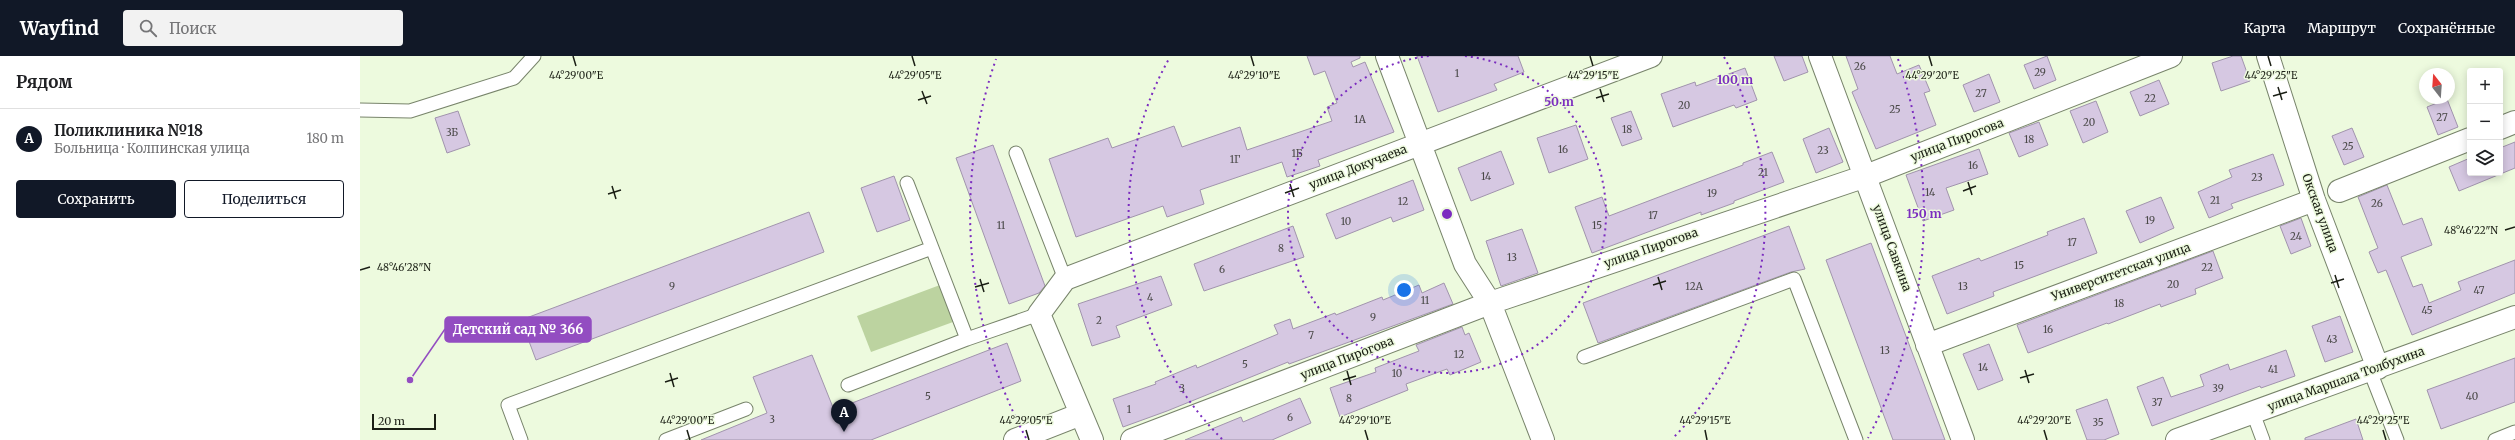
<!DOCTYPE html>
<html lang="ru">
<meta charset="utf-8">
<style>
:root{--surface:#fff;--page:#f2f2f2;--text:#202124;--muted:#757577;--line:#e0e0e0;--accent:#111827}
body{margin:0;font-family:Merriweather,serif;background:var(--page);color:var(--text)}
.controls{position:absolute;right:12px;top:12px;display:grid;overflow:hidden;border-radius:4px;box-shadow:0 2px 10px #0003}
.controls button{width:36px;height:36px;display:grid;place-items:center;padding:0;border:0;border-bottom:1px solid var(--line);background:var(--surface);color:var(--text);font:20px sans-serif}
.compass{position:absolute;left:2059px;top:12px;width:36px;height:36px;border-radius:50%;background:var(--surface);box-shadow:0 2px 10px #0003;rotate:343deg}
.scale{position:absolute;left:12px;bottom:10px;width:64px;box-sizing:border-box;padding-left:4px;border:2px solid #1b1f15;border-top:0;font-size:11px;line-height:14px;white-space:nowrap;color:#1b1f15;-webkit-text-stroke:3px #edfade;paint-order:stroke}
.you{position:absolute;left:1044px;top:234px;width:14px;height:14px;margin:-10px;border:3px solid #fff;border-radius:50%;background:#1a73e8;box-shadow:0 0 0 6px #1a73e833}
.badge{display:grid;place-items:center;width:26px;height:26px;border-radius:50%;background:var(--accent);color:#fff;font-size:13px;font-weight:700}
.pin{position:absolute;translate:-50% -33px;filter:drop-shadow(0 1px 2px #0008)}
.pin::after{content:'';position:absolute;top:21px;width:14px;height:12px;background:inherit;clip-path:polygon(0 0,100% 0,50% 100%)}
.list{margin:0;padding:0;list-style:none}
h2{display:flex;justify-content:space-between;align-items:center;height:52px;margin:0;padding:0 16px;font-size:17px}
h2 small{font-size:13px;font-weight:400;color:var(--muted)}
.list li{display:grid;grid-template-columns:26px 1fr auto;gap:12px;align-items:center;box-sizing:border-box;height:60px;padding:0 16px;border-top:1px solid var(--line)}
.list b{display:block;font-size:15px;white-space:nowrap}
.list p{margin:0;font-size:13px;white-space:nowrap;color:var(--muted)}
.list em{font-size:13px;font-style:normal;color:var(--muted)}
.actions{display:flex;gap:8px;padding:12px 16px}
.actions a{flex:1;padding:9px 0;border:1px solid var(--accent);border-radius:4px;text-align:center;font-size:14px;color:var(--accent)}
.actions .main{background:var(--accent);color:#fff}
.icon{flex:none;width:22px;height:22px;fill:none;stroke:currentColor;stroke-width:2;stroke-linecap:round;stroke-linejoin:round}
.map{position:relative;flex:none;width:2155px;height:384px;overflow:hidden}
header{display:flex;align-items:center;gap:24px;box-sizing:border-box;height:56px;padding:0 20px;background:var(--accent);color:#fff}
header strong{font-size:19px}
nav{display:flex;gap:22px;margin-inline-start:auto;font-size:14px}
.search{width:280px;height:36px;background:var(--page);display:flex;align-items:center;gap:10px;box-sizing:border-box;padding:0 14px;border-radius:4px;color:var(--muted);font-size:15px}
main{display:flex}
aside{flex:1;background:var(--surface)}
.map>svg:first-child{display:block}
</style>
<header>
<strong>Wayfind</strong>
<div class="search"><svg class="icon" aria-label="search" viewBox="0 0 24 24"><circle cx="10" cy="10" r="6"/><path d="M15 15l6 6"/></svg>Поиск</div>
<nav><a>Карта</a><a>Маршрут</a><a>Сохранённые</a></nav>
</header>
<main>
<aside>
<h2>Рядом<small></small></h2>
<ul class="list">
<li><span class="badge">A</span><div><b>Поликлиника №18</b><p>Больница · Колпинская улица</p></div><em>180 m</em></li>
</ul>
<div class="actions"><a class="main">Сохранить</a><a>Поделиться</a></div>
</aside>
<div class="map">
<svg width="2155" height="384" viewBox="0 0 2155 384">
<rect width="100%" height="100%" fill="#edfade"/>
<path fill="#bcd3a0" d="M580,229l13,37 -82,30 -14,-36z"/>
<path fill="#d6c8e2" stroke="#a194ad" d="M947,0h53v2l-9,4 2,5 12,-5 29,70 -76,28 2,6 -33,11 -5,-15 -82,28 4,14 -37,13 -4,-11 -87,31 -27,-78 59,-21 4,10 62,-22 8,21 58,-20 7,23 85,-29 -5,-14 10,-4 -12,-32 -11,4z
M1057,0h101l6,16 -30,12 3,6 -59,22z
M1414,0h28l6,16 -24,9z
M1486,0h44l7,18 22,-9 11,26 -6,2 12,32 -60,24 -24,-57 6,-3z
M1687,0l9,24 -22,9 -10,-24z
M1873,0h8l9,25 -29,10 -9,-28z
M1385,12l12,32 -21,8 -2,-3 -61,22 -12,-33 34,-12 1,4z
M1629,18l11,28 -26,10 -11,-27z
M1799,24l10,24 -29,12 -10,-24z
M2087,43l11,28 -20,8 -11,-28z
M1736,45l12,31 -25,11 -13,-32z
M98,55l12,34 -23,8 -12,-35z
M1271,55l11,28 -20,7 -11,-28z
M1679,66l9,23 -29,12 -10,-24z
M1216,69l12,34 -39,14 -12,-35z
M1469,72l14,34 -27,11 -13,-34z
M1992,72l12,29 -20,8 -12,-29z
M2155,86v26l-56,23 -10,-24 21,-9v15h30v-25z
M633,89l52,141 -6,7 -30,11 -53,-146z
M1619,93l9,25 -42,14 8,22 -31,11 -17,-46z
M1141,95l13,33 -43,17 -13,-33z
M1412,96l12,30 -50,19v2l-33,12v-3l-109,41 -17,-46 27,-10 7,19 134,-51v-2z
M1913,98l11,31 -53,19 2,4 -24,10 -11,-26 34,-15 -3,-7z
M534,120l16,44 -33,12 -16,-44z
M1053,124l11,30 -31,12 -2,-5 -55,22 -10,-25z
M2027,129l16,40 19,-7 10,27 -31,12 12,30 9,-3 7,19 32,-13 -3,-8 57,-22v33l-103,42 -26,-65 -8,3 -9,-21 9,-4 -20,-51z
M1801,141l13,31 -34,15 -14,-32z
M449,156l15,40 -288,108 -15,-40z
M1724,162l13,35 -104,39 1,4 -47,18 -15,-38 47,-18 2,3 67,-26 -1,-3z
M1941,162l10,28 -20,8 -11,-28z
M933,170l11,31 -100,34 -10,-27z
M1429,170l16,43 -14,3 -193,71 -15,-40z
M1162,173l16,44 -37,13 -15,-45z
M1511,187l74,197h-52l-67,-180z
M1853,195l10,27 -28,11 1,5 -35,13 -1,-3 -52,20 -1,-1 -79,30 -11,-28z
M801,220l11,29 -56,21 4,11 -28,9 -14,-42z
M1084,227l9,21 -164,60 -1,-2 -121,49 -44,16 -10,-28 43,-15 -1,-2 41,-17 1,3 81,-34 -4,-9 16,-6 3,10 42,-16 1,2 46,-18 1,3 36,-15 3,8z
M1980,260l13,36 -28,10 -13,-36z
M1102,271l3,8 4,-2 12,29 -31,13 -3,-6 -41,15 2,6 -68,27 -10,-29 46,-16 -1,-4 44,-17 -3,-6z
M647,287l14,38 -150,59h-170l66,-27 -14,-36 59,-22 22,55z
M1629,288l14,36 -25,10 -15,-36z
M1926,294l9,26 -34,12 -1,-2 -108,40 -15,-39 26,-10 8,20 33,-11 -4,-11 28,-11 2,6z
M2155,302v44l-74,27 -14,-39z
M940,342l11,25 -39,17h-87l56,-23 2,5z
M1747,343l12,35 -15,6h-17l-11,-30z
M1996,363l7,21h-58v-2z"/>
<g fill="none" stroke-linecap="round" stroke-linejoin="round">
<defs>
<path id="service" d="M0,54l50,1 104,-33 20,-22
M656,97l49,126
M547,127l60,156 72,-25
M1224,301l210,-78 62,161
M2010,315l27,69
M488,329l119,-46
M1893,357l10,27
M161,384l-13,-35 424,-157
M306,384l80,-31
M2135,384l20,-8"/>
<path id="minor" d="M1027,0l78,208 25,39 53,137
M1460,0l143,384
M1908,0l46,144 64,168
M2140,72l15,-6
M1979,135l131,-52
M1567,289l387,-145
M655,384l66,-26
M732,384l-53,-126 26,-35 586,-223
M772,384l358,-137 376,-127 305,-120
M1817,384l338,-123"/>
</defs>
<use href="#service" stroke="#78846b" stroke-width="15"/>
<use href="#minor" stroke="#78846b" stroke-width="24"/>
<use href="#service" stroke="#fff" stroke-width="13"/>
<use href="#minor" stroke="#fff" stroke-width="22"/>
</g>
<path fill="none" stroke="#1b1f15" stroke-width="1.5" d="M213,0l3,10M552,0l3,10M891,0l3,10M1230,0l3,10M1569,0l3,10M1908,0l3,10M1918,31l4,13M1240,33l4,13M562,35l5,13M1913,40l14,-4M1236,42l13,-4M558,44l13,-4M1608,126l4,13M930,128l4,13M252,130l4,13M1603,135l13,-5M925,137l14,-5M248,138l13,-4M2145,174l10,-3M0,214l10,-3M1975,219l4,13M1298,221l4,13M620,223l4,13M1971,227l13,-4M1293,229l13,-4M615,231l14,-4M1665,314l4,13M987,315l4,14M310,317l4,14M1660,322l14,-4M983,324l13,-4M305,326l13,-4M327,374l3,10M666,374l3,10M1005,374l3,10M1345,374l2,10M1684,374l3,10M2023,374l3,10"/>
<g fill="none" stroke="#7b2cbf" stroke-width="2" stroke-dasharray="2 4">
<path d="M1105 0A159 159 0 1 1 1069 0"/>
<path d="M862 383A318 318 0 0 1 810 1M1364 1A318 318 0 0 1 1312 383"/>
<path d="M666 382A477 477 0 0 1 636 3M1538 3A477 477 0 0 1 1508 382"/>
</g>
<g text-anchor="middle" stroke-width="3" stroke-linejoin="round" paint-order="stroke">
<g font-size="10" fill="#4a4948">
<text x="1500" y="14">26</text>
<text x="1680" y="20">29</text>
<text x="1097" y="21">1</text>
<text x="1621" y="41">27</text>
<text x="1790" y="46">22</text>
<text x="1324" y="53">20</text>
<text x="1535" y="57">25</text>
<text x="2082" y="65">27</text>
<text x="1000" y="67">1А</text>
<text x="1729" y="70">20</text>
<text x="1267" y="77">18</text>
<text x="92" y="80">3Б</text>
<text x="1669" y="87">18</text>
<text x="1988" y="94">25</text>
<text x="1203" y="97">16</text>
<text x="1463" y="98">23</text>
<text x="937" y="101">1Б</text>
<text x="875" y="107">1Г</text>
<text x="1613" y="113">16</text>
<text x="1403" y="120">21</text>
<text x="1126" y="124">14</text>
<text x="1897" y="125">23</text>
<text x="1570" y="140">14</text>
<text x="1352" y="141">19</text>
<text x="1855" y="148">21</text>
<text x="1043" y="149">12</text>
<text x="2017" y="151">26</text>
<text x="1293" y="163">17</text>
<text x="1790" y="168">19</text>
<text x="986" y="169">10</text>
<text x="641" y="173">11</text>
<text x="1237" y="173">15</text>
<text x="1936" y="184">24</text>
<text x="1712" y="190">17</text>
<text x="921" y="196">8</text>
<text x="1152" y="205">13</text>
<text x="1659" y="213">15</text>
<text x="1847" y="215">22</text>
<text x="862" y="217">6</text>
<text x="1813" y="232">20</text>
<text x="312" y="234">9</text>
<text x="1334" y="234">12А</text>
<text x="1603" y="234">13</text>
<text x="2119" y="238">47</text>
<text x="790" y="245">4</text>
<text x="1065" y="248">11</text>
<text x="1759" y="251">18</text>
<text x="2067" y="258">45</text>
<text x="1013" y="265">9</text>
<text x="739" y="268">2</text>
<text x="1688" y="277">16</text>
<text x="951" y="283">7</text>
<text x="1972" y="287">43</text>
<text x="1525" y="298">13</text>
<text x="1099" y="302">12</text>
<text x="885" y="312">5</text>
<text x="1623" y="315">14</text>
<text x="1913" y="317">41</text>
<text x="1037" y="321">10</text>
<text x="822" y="336">3</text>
<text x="1858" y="336">39</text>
<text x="568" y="344">5</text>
<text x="2112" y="344">40</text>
<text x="989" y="346">8</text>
<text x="1797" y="350">37</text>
<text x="769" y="357">1</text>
<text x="930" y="365">6</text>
<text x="412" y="367">3</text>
<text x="1738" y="370">35</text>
</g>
<g font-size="12" fill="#1b1f15" stroke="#edfade">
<text transform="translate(1597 84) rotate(-21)" y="4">улица Пирогова</text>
<text transform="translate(998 111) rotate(-21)" y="4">улица Докучаева</text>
<text transform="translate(1960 157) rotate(70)" y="4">Окская улица</text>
<text transform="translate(1291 192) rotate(-19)" y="4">улица Пирогова</text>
<text transform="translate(1532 192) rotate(70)" y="4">улица Савкина</text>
<text transform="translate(1761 216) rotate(-20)" y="4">Университетская улица</text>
<text transform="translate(987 302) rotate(-21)" y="4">улица Пирогова</text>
<text transform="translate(1986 323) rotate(-20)" y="4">улица Маршала Толбухина</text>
</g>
</g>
<g font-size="10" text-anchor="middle" fill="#1b1f15" stroke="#edfade" stroke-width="3" stroke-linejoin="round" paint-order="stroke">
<text x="1233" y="23">44°29'15"E</text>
<text x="1572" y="23">44°29'20"E</text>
<text x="216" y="23">44°29'00"E</text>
<text x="555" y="23">44°29'05"E</text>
<text x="894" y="23">44°29'10"E</text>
<text x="1911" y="23">44°29'25"E</text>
<text x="2111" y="178">48°46'22"N</text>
<text x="44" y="215">48°46'28"N</text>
<text x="327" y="368">44°29'00"E</text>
<text x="666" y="368">44°29'05"E</text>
<text x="1005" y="368">44°29'10"E</text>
<text x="1345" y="368">44°29'15"E</text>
<text x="1684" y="368">44°29'20"E</text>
<text x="2023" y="368">44°29'25"E</text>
</g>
<circle cx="1087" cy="158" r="6" fill="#7b2cbf" stroke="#edfade" stroke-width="2"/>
<g font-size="12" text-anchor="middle" font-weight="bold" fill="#7b2cbf" stroke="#edfade" stroke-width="3" stroke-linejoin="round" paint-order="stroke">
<text x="1375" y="28">100 m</text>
<text x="1199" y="50">50 m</text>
<text x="1564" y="162">150 m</text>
</g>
<path fill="none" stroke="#934dc1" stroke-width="1.5" d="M50 324L85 273"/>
<circle fill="#934dc1" stroke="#edfade" stroke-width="1.5" cx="50" cy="324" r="4"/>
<rect fill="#934dc1" stroke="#934dc1" stroke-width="1.5" x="85" y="261" width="146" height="25" rx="4"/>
<g font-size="13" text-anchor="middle" font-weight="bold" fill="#fff">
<text x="158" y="278">Детский сад № 366</text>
</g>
</svg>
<div class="controls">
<button>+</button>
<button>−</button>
<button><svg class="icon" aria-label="layers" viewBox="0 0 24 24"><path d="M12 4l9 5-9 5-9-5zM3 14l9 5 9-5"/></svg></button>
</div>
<svg class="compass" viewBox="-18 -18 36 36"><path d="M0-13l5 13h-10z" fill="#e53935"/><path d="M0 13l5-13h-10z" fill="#757577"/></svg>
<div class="scale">20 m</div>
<div class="you"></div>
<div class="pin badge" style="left:484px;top:376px">A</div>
</div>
</main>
